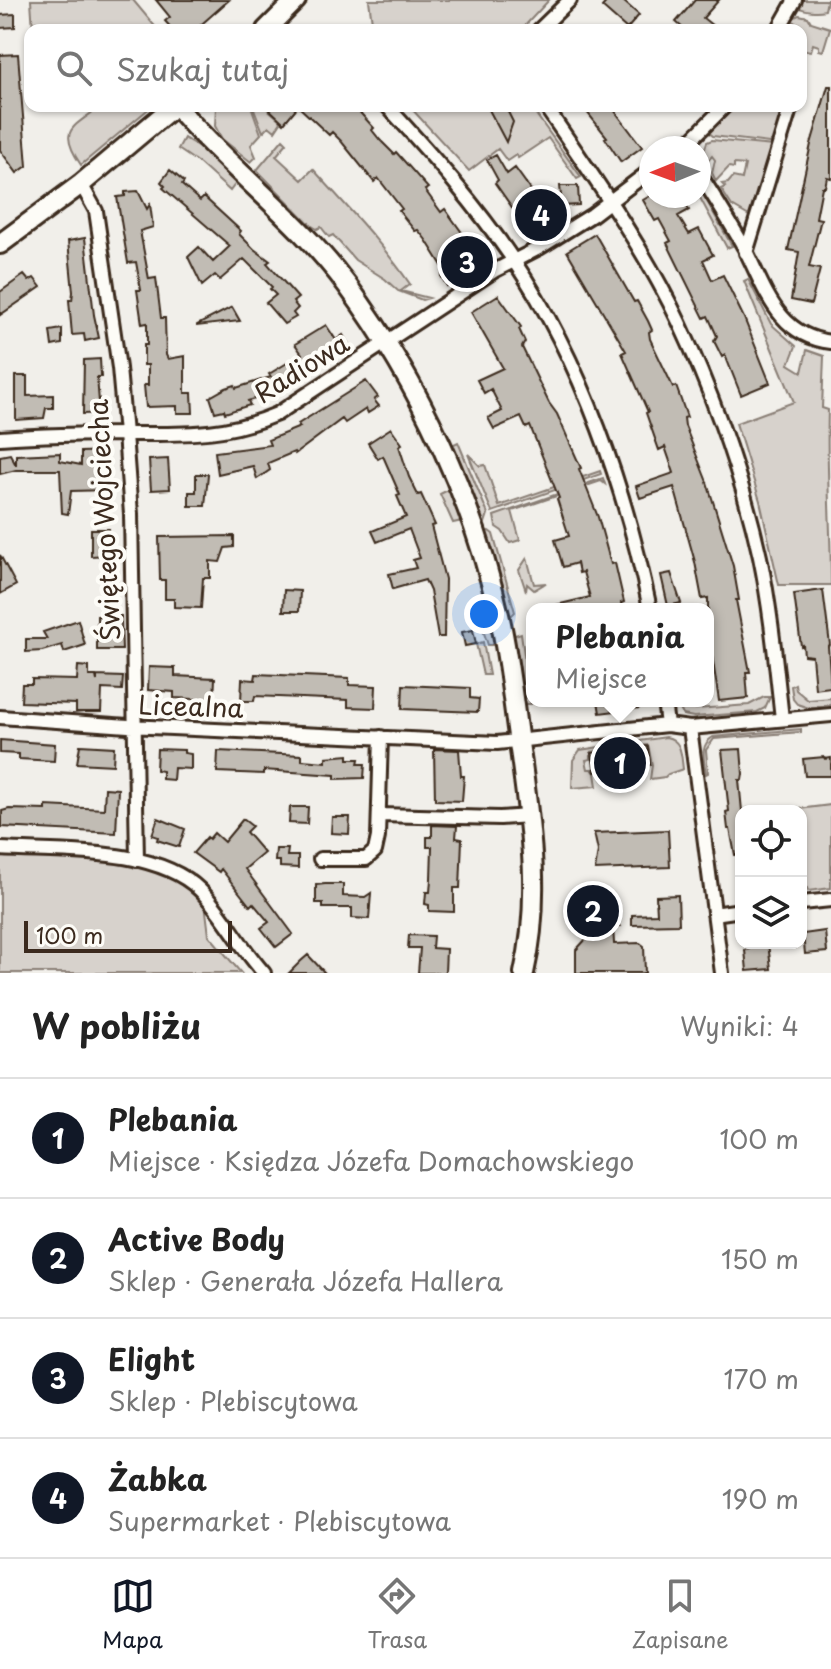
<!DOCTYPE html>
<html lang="pl">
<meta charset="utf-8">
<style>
:root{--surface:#fff;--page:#f2f2f2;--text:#222;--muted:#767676;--line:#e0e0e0;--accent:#111827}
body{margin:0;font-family:"Playpen Sans",sans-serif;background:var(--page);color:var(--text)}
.controls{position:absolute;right:24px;bottom:24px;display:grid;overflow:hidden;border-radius:16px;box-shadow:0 2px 6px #0004}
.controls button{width:72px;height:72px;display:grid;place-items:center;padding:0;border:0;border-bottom:2px solid var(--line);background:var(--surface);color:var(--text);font:40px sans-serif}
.compass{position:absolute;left:639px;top:136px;width:72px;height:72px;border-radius:50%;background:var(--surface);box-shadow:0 2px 6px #0004;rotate:269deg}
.scale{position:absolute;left:24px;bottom:20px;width:208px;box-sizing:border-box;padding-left:8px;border:4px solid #3b2a1e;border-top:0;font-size:22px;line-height:28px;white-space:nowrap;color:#3b2a1e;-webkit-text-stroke:6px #fdfcf7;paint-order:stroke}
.you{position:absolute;left:484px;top:614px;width:28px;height:28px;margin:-20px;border:6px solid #fff;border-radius:50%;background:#1a73e8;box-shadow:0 0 0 12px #1a73e833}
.badge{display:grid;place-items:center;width:52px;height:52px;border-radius:50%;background:var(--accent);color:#fff;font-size:26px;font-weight:700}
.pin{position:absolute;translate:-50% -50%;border:4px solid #fff;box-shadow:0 2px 8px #0006}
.popup{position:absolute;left:526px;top:603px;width:188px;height:104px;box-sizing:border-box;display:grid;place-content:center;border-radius:16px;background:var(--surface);filter:drop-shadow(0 2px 6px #0005);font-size:26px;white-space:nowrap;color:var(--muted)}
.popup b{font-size:30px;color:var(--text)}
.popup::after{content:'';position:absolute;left:50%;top:100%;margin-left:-16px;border:16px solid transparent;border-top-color:var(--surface)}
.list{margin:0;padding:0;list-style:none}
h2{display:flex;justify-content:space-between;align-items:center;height:104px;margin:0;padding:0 32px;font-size:34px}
h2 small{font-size:26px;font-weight:400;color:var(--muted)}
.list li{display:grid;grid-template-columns:52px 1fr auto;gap:24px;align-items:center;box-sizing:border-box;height:120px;padding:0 32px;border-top:2px solid var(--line)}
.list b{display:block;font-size:30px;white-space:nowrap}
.list p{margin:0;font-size:26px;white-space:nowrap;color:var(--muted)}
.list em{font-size:26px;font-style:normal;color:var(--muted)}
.icon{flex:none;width:44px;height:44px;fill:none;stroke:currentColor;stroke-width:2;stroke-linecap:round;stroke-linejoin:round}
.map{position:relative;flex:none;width:831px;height:973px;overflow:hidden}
.search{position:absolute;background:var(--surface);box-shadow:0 2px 6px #0004;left:24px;right:24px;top:24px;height:88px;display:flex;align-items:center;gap:20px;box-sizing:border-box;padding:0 28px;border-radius:16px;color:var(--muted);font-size:30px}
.sheet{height:584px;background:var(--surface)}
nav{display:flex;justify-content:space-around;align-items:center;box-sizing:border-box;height:112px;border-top:2px solid var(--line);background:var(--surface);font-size:22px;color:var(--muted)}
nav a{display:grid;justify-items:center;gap:4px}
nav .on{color:var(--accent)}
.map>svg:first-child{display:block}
</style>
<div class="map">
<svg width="831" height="973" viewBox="0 0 831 973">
<rect width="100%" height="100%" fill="#f1efea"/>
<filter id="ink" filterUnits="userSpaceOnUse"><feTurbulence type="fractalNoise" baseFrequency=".0125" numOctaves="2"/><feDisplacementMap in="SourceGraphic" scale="16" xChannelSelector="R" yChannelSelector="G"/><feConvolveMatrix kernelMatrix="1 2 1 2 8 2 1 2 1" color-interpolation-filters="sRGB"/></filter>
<g filter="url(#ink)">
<path fill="#d7d2cc" stroke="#897e75" stroke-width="2" d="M31,0h102l25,30h-125z
M369,0h180l-28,30h-148z
M801,0h26l-2,10c-8,2 -20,1 -27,-3z
M799,15l9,2 3,5 19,6 -7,23 -4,-1v-4l-6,-2 -2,7 -7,-1 -3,-5v-15h-10l4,-8 -5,-2z
M101,106h51l-71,59c-24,-35 -9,-37 20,-59z
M216,106h35l10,28 -10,11 5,12 -5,5 -29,-23 -7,-13z
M253,106h11l16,14 1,2 -6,9 -6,-5 -6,6z
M409,106h121l51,71 -4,2 -29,-41 -30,20 -2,-3 -9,6 -9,-12 -29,22z
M732,106h53l-10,34 -6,3 -56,-7 -5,-4z
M184,138l22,13 33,28 -9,12 -30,-27 -22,-15z
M283,139l4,4 -11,13 26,24 11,-11c34,38 68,73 97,115l-9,7 28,7 -7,2 -24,-9 -13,-12 -30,-19 -22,-25 -4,2 -8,-10 -4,2 -5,-3 -55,-56z
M712,140l61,6 -19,68 -5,2 -17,-10 -11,-17 4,-2 -3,-3 6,-1 5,-6 9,2 3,-14 -11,-1v4l-5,-1 -13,14 -4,-8 3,-13 -3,-4 -6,7 -4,-5 5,-16z
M699,187l33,59 -5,2 -28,-52z
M748,279l23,45 25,22 -7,18 13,8 5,-22 17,6 -2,52 6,2c-2,58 3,116 3,175h-52l-19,-84 -24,-78 58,-21 -50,-121z
M458,442l30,72 -3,9 -4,2 -30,-73 3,-8z
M468,454l12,12 5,-1 14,41 101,-35 1,3 -109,38z
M603,478l2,6 -4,-3 -89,30 8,29 -10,3 -8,-12 -6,-4 -2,-11z
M450,489l12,32 -9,2 -13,-29z
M489,531l4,3 22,78 -8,8 -23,-88z
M527,558l7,26 12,-1 -12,7 -7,-6 -1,7 -7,-21z
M492,616l6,29h-10l-9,-27z
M521,633l10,71h-10l-9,-68z
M483,642l6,33h-6l-7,-31z
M795,684l1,6 12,10 23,-2v7l-22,3 -12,-4 -4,-5 -2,-13z
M764,697h6l-5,11 -8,4 -63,5 -11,-2 -7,-14h10l10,8 53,-4z
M801,729v3l-87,7 -8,11 2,23 -2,1c-2,-14 -7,-29 7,-37z
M666,737c16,3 15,18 17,32l-15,5 -3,3 -15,2 2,-14 -4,-20 -57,7v7l-5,1 2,9h4l3,4 2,13 -25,2 1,-28 7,-10z
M831,805v83l-23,3 -1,-3h-6v-77h-19z
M0,854l127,8 53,16 25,25 4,32 32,38h-241z"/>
<path fill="#c1bcb4" stroke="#3b2a1e" stroke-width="2" d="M156,0h73l-34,30h-22l-8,-9 5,-4z
M608,0h14l17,15 -12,14 -25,-22z
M695,0h24l-16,18 15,12h-33l-9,-8z
M15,14v13l-15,1v-13z
M18,54l9,112 -10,7 -17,-23v-95z
M828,86h3v92l-4,-1 -2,10h-3l-6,31 5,1 -12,48 11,2 -9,35 -20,-4 8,-48 -11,-2 23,-106z
M266,106h88l20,22 -2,2 8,10 14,14 2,-2 32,36 -3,2 16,22 4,-3 31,43 5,7 -1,5 -33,22 -6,-10 5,-4 -20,-32 -8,-10 -3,1 -16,-20 3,-2 -24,-31 -4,4 -33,-41 -9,-9 -3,3 -31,-29 -14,17z
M487,106h18l8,16 -7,20z
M592,106h19l31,41 -21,15 -16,-24 2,-1 -21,-26z
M496,155l11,19 8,-6 34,47 -10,8 -8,-10 -10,7 -26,-37 3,-3 -11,-20z
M170,170l14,12 -2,3 18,16 4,-4 37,34 -2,3 15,15 16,12 -3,2 31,35 -5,4 5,6 -5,5 3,4 -12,7 -18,-21 10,-8 -6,-6 2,-2 -28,-28 -24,21 -5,-5 -13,11 -14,-29 11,-10 14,15 17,-16 -67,-58 2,-2 -4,-4z
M560,186h18l1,19 -17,1z
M138,191l9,18 3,-5 3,23 -13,4 9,48 7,-1 5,40h4l1,37 2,4 17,-3v37h7l1,20h-16v-7l-31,1 -2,-22h4v-20h-4v-20h3v-22l-5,1 -5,-34h4l-5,-28 -8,1 -11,-66 8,-1v-4z
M650,196h31l8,14 -11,6 11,18 10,-5 14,26 -10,5 9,20 11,-5 21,43 26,65 -29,12 -16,-40 -3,2 -8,-16 3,-5 -9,-20 -4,2 -37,-75 4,-2 -12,-22 -4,2 -12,-21z
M595,234l39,68 3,-1 11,20 4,9 -3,2 1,7 23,48 3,-1 11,31 -3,1 1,8 22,56 26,84 6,34h-3l14,72h-4l2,26 -29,3 -11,-72v-31l-6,1 -7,-37 -21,-75 -34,11 -4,-12 38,-13 -9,-26 -6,3 -13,-37 2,-1 -26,-59 4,-2 -59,-100z
M85,238l9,77 5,23 -14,3 -1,-7 -12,1 -3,-35h3l1,-8 -5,-51z
M24,275l5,6 5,-3 7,9 -41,28v-23z
M498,295l23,32 -2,2 6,13 -3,5 27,56 8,11 24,54 -2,1 19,48 13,47 4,-1 9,39 -3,1 1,6h-65l-1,-4 34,-8 -7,-25 -4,1 -2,-10 -14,4 -8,-27 14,-4 -12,-37 2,-1 -29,-72 -4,2 -5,-11 -27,12 -6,-11 14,-7 -11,-22 -7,4 -7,-13 26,-12 -32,-56z
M232,307l8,14 -43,5v-1z
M326,325l10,15 7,-5 6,10 -80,50 -21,6 2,4 -25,8 -1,-3 -9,2 -5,-15 16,-9 9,-3 1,3 35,-11 -2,-3 33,-20 -7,-10z
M62,329v15l-10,2 -2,-15z
M100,359l1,18h-4l2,25h6v11l-22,1 1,-54z
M16,376h11v20l26,-1v13h-7l-2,10 -28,2z
M366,381l12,16 -4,3 5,6 -11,7 -2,-4 -21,14 -3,-4 -47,35 -1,-2 -26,11 2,7 -13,9 -4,-13 -35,8 -3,-22 55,-7 -2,-5 32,-13 -2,-3z
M391,428l11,16 -3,2 10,31 9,18 3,-1 14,31 -4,1 14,53 -1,58h-6l-8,-46 -5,-11 -32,9 -4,-15 27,-6 -3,-8 7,-2 -11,-29 -32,13 -5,-11 34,-14 -9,-21 3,-1 -17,-39 -5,3 -10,-16z
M107,451l1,39 -37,1 -3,23 -6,-1 -2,-43h-44l-16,4v-18l10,-2 6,11v-10l44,-2v8l21,4v-13z
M168,459l2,30 -19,1 -2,-30z
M196,474h12l-3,32h-16v-14h7z
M91,529h18l-1,26 -17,1z
M234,536v11l-9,1 -5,14 -10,-1v17h-7l-2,30 -27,-1v-8h-9v-19h-5l-1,-43z
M0,555l16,30 -16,9z
M671,573l10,30 -13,3 -7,-31z
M284,590l16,1 -1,20h-16z
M823,590l7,55 -2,1 3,41 -16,2 -3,-33 -8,-1 -1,-10 -2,1 -7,-52z
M97,616h24l1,34h-25z
M78,620l7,25 -21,7 -2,-7 -20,6 -16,1v-13h21l-4,-7z
M473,630l3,14 -11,2 -3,-14z
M78,666l11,1v9h7l1,5v-5l26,1 -1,13 -20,-1 -1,23h-25v-8l-55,-2 1,-18h10v-5l45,1z
M149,667l26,1v8l40,2 -1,22 -40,-2v-6l-26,-2z
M256,674l93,4v7l27,1 -1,22 -27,-1v-7l-93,-4 -1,5h-13l1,-22 13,1z
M403,685l67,3v10l9,1 -1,13 -76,-3z
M598,701h41v7l-39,5z
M0,740l55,4 -1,17 -35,-2v-5l-19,-1z
M80,745l34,2 -1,18 -36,-2z
M648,746l2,19 -55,7 -3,-19z
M157,749l27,1v3l7,1v15l-17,-1 -1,12 -11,-1v-8l-6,-1z
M434,749l25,1 2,26h3l-2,25 -27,-1z
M741,749l2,25 -1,6h-3l3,31 -1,44h-6l-5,-26h-2l-2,-17 3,-1 -7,-61z
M218,751l84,4v5l24,2v-5l22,-2v4h11l-1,5h7l-1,14 -29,1v-4l-71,-5v4l-47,-2z
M824,757l1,2 6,-1v18h-26l-2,-17z
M105,788l13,1 -2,44 -114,-6v-16l7,-2 37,1v-4l58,3z
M290,807h18l-1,17 -18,-1z
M332,817h18l-1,17 -18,-1z
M158,818l27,11 -6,18 -22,-7 1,-3 -6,-2z
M243,819l9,7 -6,6 18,21 -19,16 48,65 -17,13 -15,-19 8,-6 -16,-19 -3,3 -29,-37 -2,3 -26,-19 14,-16 2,2 5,-6 10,9z
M432,825l25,1 -1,12 6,1 -2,49h-6v24l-25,-1v-6l-4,-1 1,-12h4l1,-13 1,-32h-5v-10h5z
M668,830l2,37 -75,3 3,-19 -4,-18z
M276,849h12l-1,7h11v12l-18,-1v-6h-5z
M325,884h18v12l22,1 6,-4 -2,26 -17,-1v-10h-29v-5h-7v-18z
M612,894l1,25 7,7h-7l1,18 26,-1 4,3 1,27h-69v-23l22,-24 -22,1 -4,-16 3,-15z
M678,895l1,29 -47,1v-10l25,-1 -1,-18z
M825,931l2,21 -22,2 -2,-20z
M409,935l24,1 -1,12 14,1 -1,24h-27l2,-25h-12z
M748,943h20l3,26 -24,2 -2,-21 4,-1z
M308,955l17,18h-36l12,-12z"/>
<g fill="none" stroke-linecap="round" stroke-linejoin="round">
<defs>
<path id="street" d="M539,30l31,-30
M778,30l17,-30
M387,106c45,49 89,99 127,155 68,101 112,229 136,348
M545,106c48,70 98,140 134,216 35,75 63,154 81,235 11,53 16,108 22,162
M683,148l42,-42
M699,173c15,24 31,49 45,74 21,41 33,89 87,95
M81,184l15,27 23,157 6,66 6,80 6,346
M746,253l45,-147
M0,438c43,-3 87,-4 131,-4 54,0 95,2 146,-20l217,-143 45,-23 53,-33 59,-45
M664,701l3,24
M0,717l128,9 369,17 170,-18 23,3 141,-13
M690,728l32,245
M379,815l121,3 29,-2
M0,849c60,4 155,-3 200,41 25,25 40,57 64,83
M320,859h46l9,-8 3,-14 3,-100
M801,903l30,-3
M714,914l27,-4"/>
<path id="secondary" d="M266,30l30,-30
M176,106c54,64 121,112 171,179 73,99 126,214 153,334 10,45 14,92 21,138 10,73 20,143 3,216
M0,244l81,-60 93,-78"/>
</defs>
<use href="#street" stroke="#3b2a1e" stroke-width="18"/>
<use href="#secondary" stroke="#3b2a1e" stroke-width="24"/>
<use href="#street" stroke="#fdfcf7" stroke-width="12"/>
<use href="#secondary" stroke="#fdfcf7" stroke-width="18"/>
</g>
</g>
<g text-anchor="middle" stroke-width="8" stroke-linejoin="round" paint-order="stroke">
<g font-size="26" fill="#3b2a1e" stroke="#fdfcf7">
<text transform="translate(302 369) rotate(-32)" y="9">Radiowa</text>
<text transform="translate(105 520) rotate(-93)" y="9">Świętego Wojciecha</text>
<text transform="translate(191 707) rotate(2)" y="9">Licealna</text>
</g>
</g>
</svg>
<div class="controls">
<button><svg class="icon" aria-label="locate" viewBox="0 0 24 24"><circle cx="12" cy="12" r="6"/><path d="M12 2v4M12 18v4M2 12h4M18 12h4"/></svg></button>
<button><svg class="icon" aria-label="layers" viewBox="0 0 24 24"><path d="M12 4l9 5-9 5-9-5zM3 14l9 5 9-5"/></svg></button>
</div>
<svg class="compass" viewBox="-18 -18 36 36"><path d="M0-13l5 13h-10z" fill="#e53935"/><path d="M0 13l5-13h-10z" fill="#767676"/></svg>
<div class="scale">100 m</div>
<div class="you"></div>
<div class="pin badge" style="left:620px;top:763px">1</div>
<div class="popup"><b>Plebania</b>Miejsce</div>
<div class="pin badge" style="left:593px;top:911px">2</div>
<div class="pin badge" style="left:467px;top:262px">3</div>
<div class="pin badge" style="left:541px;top:215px">4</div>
<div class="search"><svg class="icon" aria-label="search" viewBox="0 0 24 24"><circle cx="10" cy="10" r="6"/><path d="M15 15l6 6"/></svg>Szukaj tutaj</div>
</div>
<section class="sheet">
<h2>W pobliżu<small>Wyniki: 4</small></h2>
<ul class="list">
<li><span class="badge">1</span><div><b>Plebania</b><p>Miejsce · Księdza Józefa Domachowskiego</p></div><em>100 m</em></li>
<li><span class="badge">2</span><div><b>Active Body</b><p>Sklep · Generała Józefa Hallera</p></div><em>150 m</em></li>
<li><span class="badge">3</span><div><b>Elight</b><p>Sklep · Plebiscytowa</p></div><em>170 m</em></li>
<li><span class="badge">4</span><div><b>Żabka</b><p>Supermarket · Plebiscytowa</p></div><em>190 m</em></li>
</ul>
</section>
<nav>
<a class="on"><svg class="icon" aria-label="map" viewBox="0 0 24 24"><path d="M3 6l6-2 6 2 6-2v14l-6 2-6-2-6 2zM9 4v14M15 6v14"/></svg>Mapa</a>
<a><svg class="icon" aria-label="directions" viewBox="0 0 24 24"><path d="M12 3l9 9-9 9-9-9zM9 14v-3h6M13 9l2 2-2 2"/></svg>Trasa</a>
<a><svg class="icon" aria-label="saved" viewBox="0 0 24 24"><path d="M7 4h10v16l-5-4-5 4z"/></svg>Zapisane</a>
</nav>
